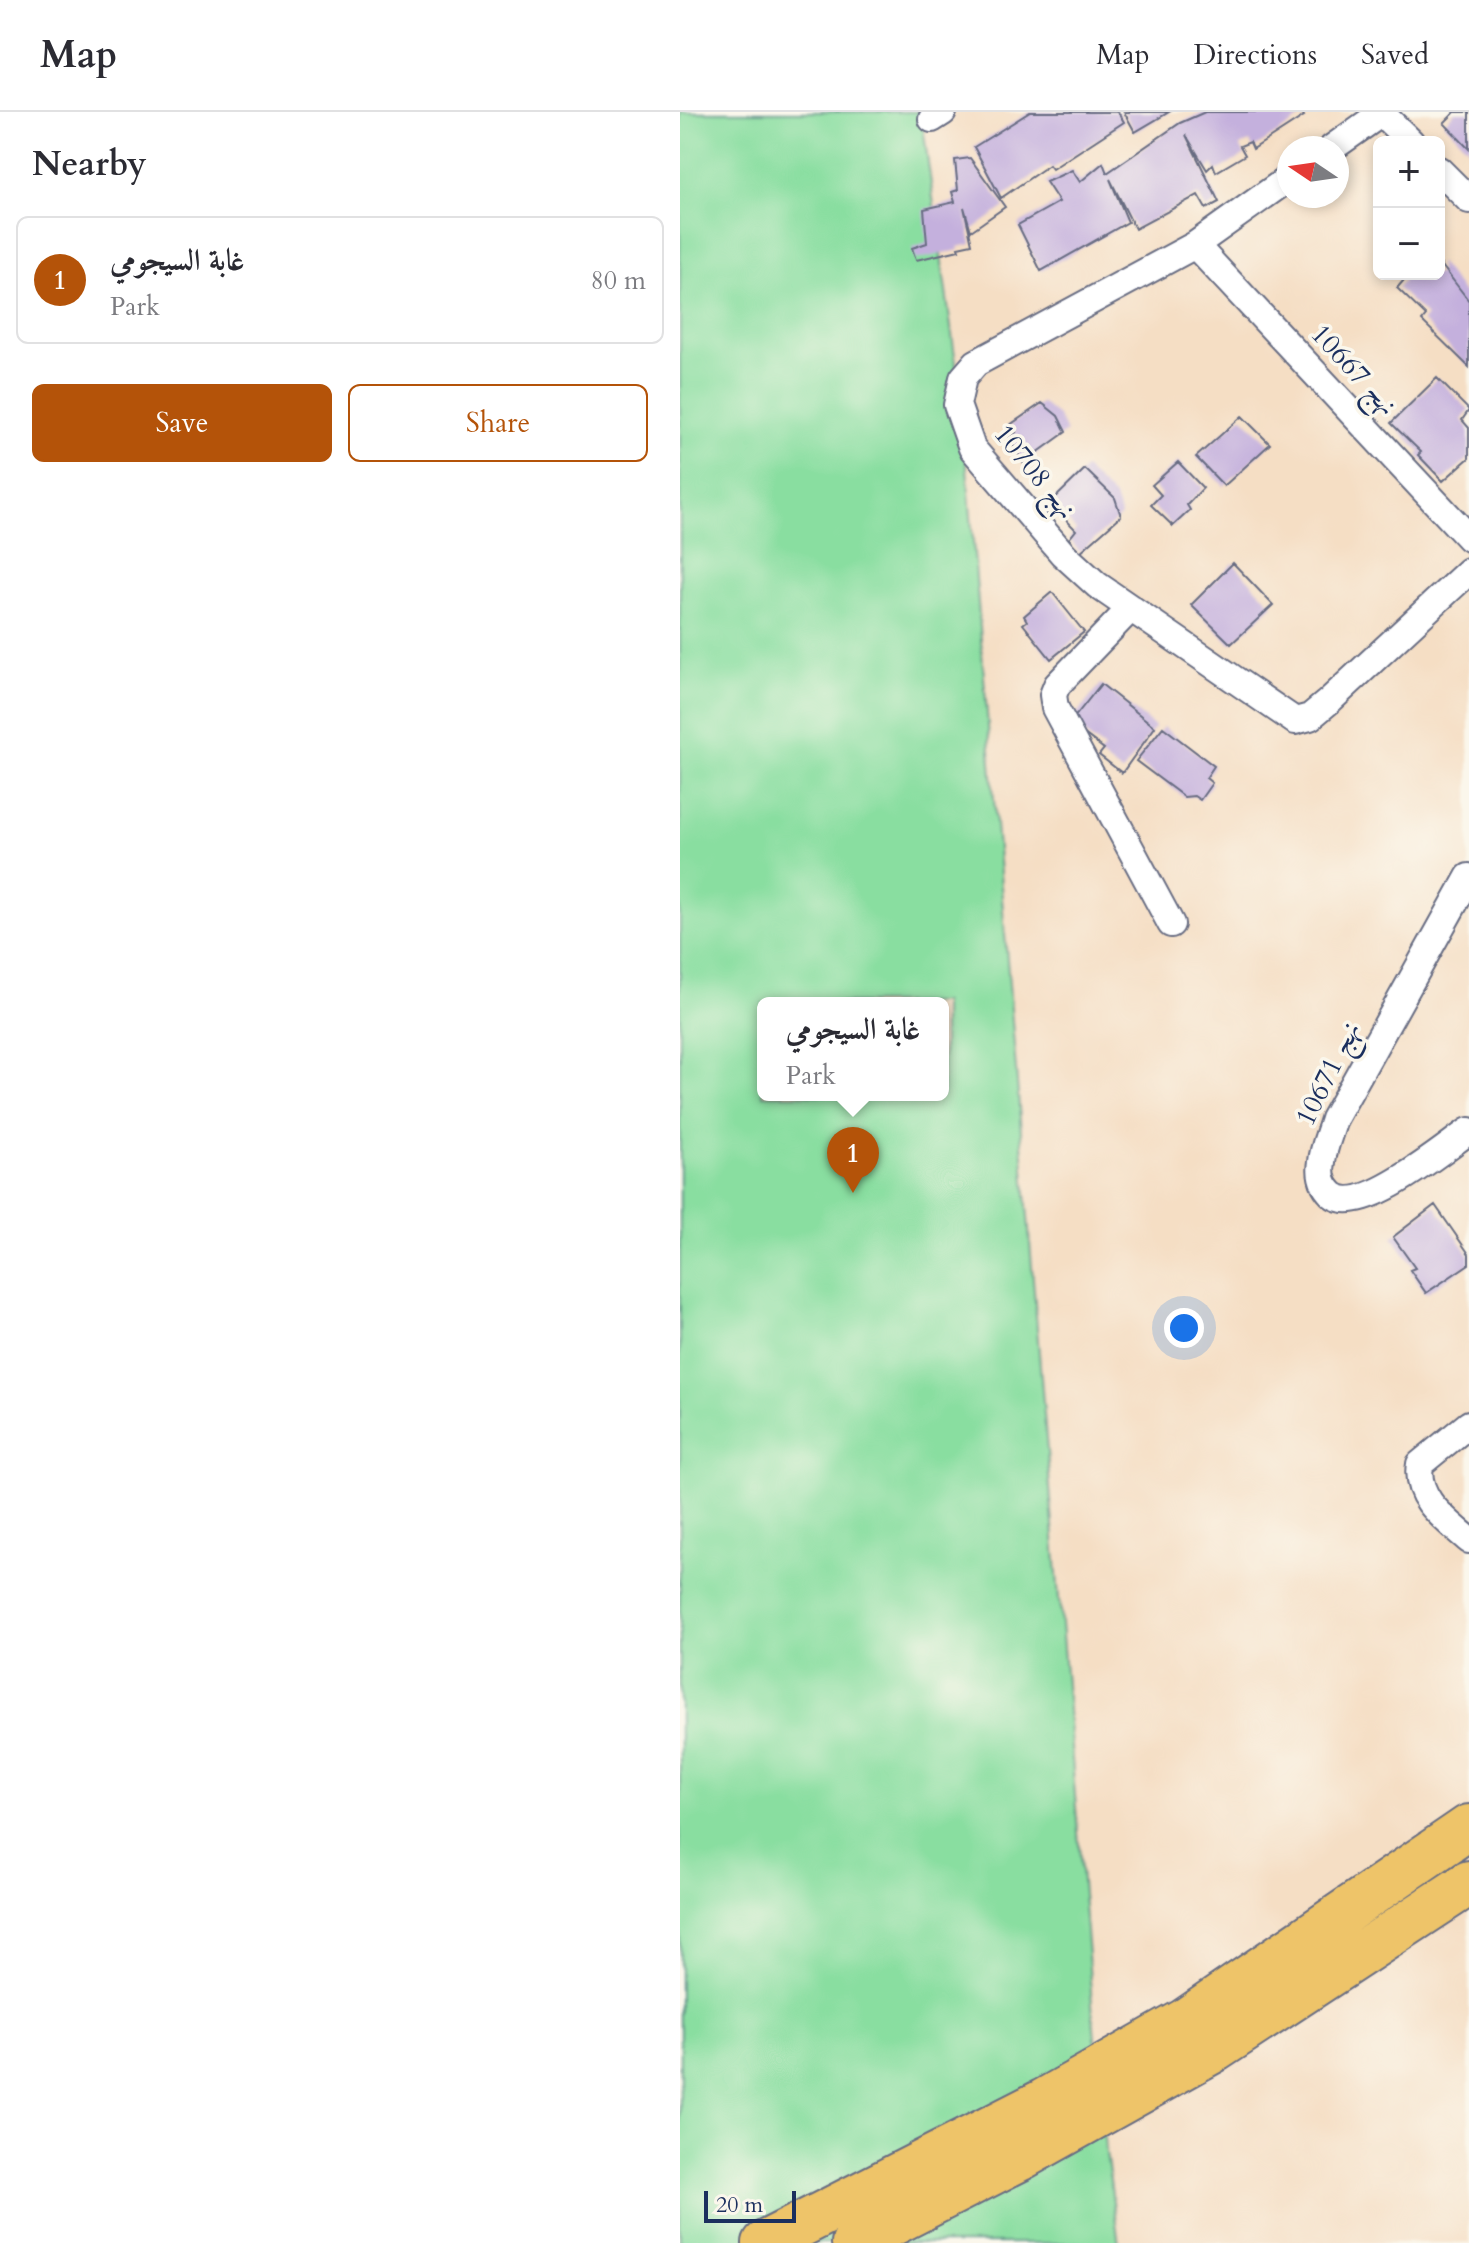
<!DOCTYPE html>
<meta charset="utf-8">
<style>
:root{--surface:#fff;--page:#f7f7f7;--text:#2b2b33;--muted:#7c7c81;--line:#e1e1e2;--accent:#b45309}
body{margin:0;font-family:Cardo,Amiri,serif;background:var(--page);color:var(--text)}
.controls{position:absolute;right:24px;top:24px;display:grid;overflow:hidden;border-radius:12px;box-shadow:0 4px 12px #0003}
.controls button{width:72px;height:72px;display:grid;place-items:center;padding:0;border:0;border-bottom:2px solid var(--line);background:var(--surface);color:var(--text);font:40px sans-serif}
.compass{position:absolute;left:597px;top:24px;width:72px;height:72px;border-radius:50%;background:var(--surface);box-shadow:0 4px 12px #0003;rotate:283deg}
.scale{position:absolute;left:24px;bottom:20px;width:92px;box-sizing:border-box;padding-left:8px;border:4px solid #1b2f5e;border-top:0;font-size:22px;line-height:28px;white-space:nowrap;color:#1b2f5e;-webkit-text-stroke:6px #fbf7ec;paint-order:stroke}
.you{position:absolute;left:504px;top:1216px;width:28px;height:28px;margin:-20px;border:6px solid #fff;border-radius:50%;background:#1a73e8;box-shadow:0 0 0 12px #1a73e833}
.badge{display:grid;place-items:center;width:52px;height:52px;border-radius:50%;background:var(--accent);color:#fff;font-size:26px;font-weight:700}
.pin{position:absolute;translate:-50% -66px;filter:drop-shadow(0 2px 4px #0008)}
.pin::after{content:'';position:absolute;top:42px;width:28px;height:24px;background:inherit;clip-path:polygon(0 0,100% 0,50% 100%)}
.popup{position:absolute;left:77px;top:885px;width:192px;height:104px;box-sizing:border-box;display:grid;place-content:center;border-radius:12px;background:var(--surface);filter:drop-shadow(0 2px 6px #0005);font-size:26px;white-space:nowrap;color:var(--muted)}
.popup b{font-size:30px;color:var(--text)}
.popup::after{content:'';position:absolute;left:50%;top:100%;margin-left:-16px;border:16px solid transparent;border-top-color:var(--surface)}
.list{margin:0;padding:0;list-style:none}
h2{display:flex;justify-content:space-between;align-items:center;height:104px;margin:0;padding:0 32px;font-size:34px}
h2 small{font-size:26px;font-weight:400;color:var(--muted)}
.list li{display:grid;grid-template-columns:52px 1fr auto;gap:24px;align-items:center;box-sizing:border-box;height:128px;margin:0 16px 16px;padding:0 16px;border:2px solid var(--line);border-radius:12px}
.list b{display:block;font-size:30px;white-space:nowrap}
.list p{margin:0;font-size:26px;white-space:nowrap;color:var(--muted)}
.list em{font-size:26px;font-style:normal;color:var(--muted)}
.actions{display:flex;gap:16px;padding:24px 32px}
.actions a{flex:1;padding:18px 0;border:2px solid var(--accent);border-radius:12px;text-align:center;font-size:28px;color:var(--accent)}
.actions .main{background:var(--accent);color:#fff}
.map{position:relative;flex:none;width:789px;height:2131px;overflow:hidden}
header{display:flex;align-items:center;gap:48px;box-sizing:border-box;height:112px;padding:0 40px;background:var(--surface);border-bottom:2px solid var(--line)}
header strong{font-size:38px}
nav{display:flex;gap:44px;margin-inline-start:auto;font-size:28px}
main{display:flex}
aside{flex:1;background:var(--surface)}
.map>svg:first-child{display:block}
</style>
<header>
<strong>Map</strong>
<nav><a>Map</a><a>Directions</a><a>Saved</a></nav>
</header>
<main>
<aside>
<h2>Nearby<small></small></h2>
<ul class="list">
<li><span class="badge">1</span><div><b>غابة السيجومي</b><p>Park</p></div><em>80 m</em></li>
</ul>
<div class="actions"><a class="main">Save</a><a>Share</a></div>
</aside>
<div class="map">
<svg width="789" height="2131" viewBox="0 0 789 2131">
<rect width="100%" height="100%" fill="#fbf7ec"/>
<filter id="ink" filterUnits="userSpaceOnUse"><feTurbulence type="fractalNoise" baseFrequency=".0125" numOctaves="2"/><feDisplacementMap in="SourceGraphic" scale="16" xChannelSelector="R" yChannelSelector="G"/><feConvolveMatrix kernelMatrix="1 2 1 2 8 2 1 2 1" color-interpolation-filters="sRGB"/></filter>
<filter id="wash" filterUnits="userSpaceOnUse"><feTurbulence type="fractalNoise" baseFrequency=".006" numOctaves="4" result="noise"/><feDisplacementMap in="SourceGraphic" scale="32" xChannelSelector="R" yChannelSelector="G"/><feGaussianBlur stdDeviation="1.8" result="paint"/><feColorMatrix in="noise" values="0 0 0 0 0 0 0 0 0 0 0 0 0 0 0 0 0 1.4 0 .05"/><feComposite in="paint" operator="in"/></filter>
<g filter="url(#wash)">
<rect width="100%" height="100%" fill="#f5dec4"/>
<path fill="#89dea0" stroke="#52867f" stroke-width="2" fill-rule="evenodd" d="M0,0h241l41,294 128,1574 13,152 16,111h-439zM83,891h180v92h-180z"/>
<g id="blocks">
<path fill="#c4b0dd" d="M350,0h88l6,10 -72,47 -3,-4 -48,33 -27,-51z
M444,0h45l-34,20z
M525,0h96l3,4 -51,33 -3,-7 -10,4 5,9 -29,17 -3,-8 -6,6 -21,-35 33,67 -13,7 -8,-14 -63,34 -25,-50 18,43 -87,49 -23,-46 41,-23 -13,-20 26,-12 8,12 23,-19 4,10 73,-50z
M775,0h14v37l-25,-26z
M290,46l35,49 -34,24 -7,-24 8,37 -14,3 1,3 -43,10 -4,-12 15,-5 -3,-34 31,-7 -3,-10 6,-2 -3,-30z
M759,150l30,39v66l-47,-46 4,-5 -29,-28 7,-8 -7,-6h42z
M757,266l32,32 -7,10 7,8v30l-26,23 -25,-26 3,-3 -30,-29z
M362,291l16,13 8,16 -43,31 -14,-26 7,-5 -6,-7z
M562,304l28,28 -46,42 -28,-29z
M498,350l25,26 -16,17 3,5 -17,16 -22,-21 10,-10 -9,-10z
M405,357l30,29 6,18 -41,36 -11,-13 7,-9 -26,-27z
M553,451l40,42 -42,39 -40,-39z
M372,480l32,40 -33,27 -28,-35 4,-3 -3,-5z
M421,572l54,43 -33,46 -23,-18 5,-6 -34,-26z
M483,615l51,39 -8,12 6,5 -12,17 -6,-4 -10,1 -48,-36z
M755,1093l34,49v10l-43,29 -16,-23 5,-2 -22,-31z"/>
</g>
</g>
<g filter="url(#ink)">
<use href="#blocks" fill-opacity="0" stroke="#676c82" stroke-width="2"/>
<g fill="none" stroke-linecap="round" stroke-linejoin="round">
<defs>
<path id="street" d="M700,0l31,30
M252,7l11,-7
M652,36l51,-36
M759,58l30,30
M609,66l-94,67 -219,118 -13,15 -6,27 15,43 91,106 34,31 198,136 15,-4 18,-15 141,-131
M515,133l274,293
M450,497l-73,76 -4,10 2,13 116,216
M789,765l-135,242c-4,14 -11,29 -12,43 -2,10 0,21 7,29 26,33 115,-43 140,-60
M789,1312l-49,40c-6,34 25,55 49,76"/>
<path id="highway" d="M85,2131l279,-142 141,-80 284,-194
M174,2131l165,-84 197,-110 253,-166"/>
</defs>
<use href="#street" stroke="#676c82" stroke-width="30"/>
<use href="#highway" stroke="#676c82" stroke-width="48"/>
<use href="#street" stroke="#fff" stroke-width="26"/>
<use href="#highway" stroke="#eec469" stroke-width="44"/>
</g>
</g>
<g text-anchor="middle" stroke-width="7" stroke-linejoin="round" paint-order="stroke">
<g font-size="28" fill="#1b2f5e" stroke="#fbf7ec">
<text transform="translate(675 257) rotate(47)" y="10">نهج 10667</text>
<text transform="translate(356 359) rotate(51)" y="10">نهج 10708</text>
<text transform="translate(647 961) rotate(-64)" y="10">نهج 10671</text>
</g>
</g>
</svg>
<div class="controls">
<button>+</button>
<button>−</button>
</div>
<svg class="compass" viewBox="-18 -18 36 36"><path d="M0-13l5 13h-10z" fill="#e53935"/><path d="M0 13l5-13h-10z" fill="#7c7c81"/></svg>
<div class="scale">20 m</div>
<div class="you"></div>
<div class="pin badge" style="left:173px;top:1081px">1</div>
<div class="popup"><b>غابة السيجومي</b>Park</div>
</div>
</main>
